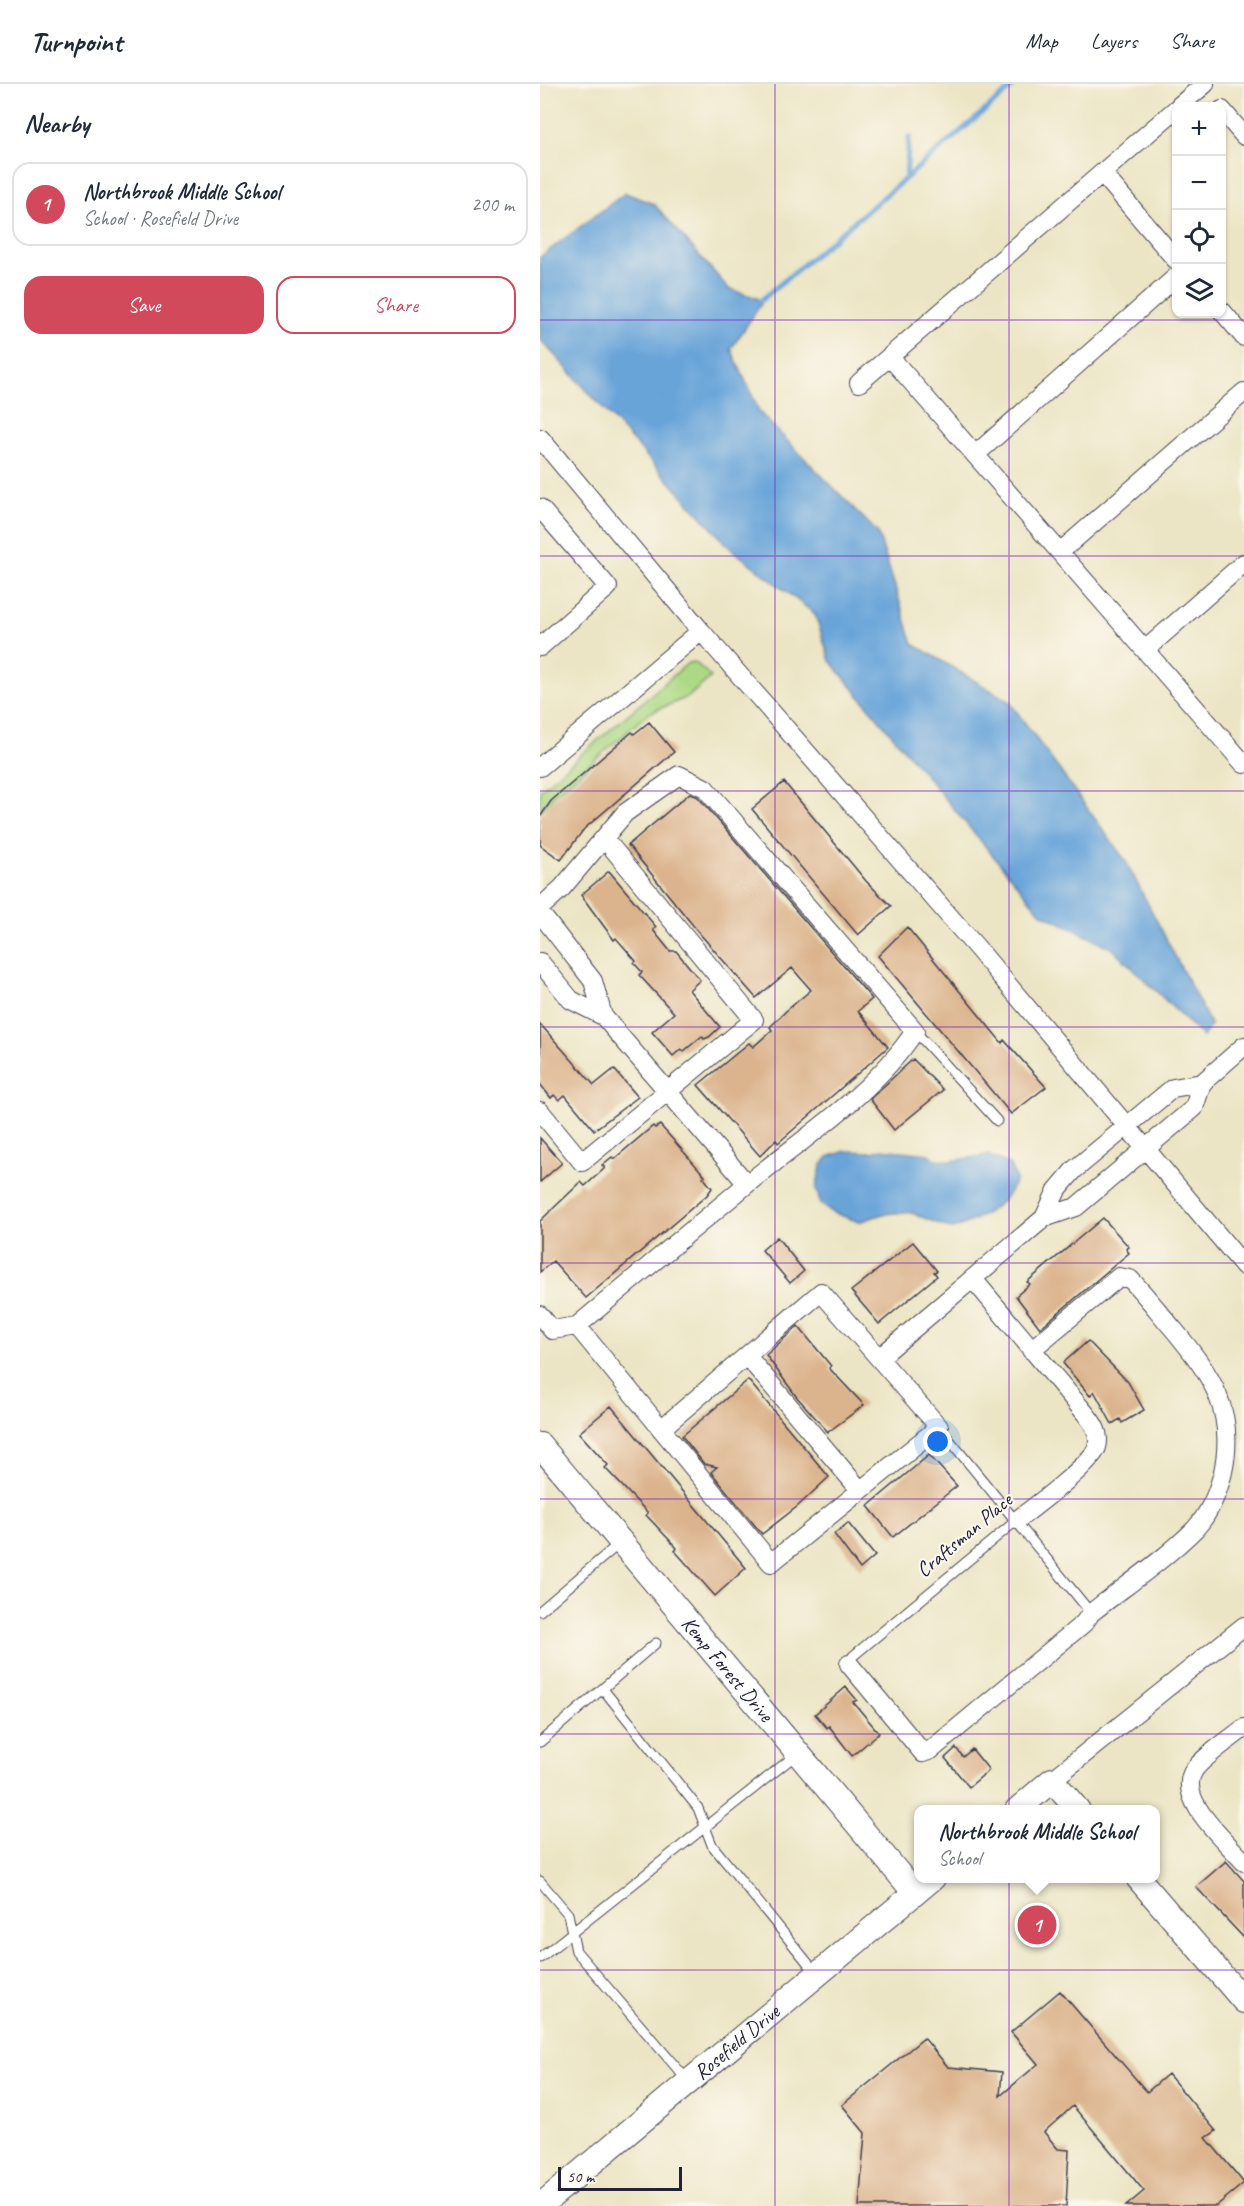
<!DOCTYPE html>
<meta charset="utf-8">
<style>
:root{--surface:#fff;--page:#f6f6f7;--text:#1f2937;--muted:#747a83;--line:#e0e1e3;--accent:#d1495b}
body{margin:0;font-family:Caveat,sans-serif;background:var(--page);color:var(--text)}
.controls{position:absolute;right:18px;top:18px;display:grid;overflow:hidden;border-radius:12px;box-shadow:0 2px 4px #0004}
.controls button{width:54px;height:54px;display:grid;place-items:center;padding:0;border:0;border-bottom:2px solid var(--line);background:var(--surface);color:var(--text);font:30px sans-serif}
.scale{position:absolute;left:18px;bottom:15px;width:124px;box-sizing:border-box;padding-left:6px;border:3px solid #22223b;border-top:0;font-size:16px;line-height:21px;white-space:nowrap;color:#22223b;-webkit-text-stroke:4px #fbf7ec;paint-order:stroke}
.you{position:absolute;left:398px;top:1358px;width:21px;height:21px;margin:-15px;border:4px solid #fff;border-radius:50%;background:#1a73e8;box-shadow:0 0 0 9px #1a73e833}
.badge{display:grid;place-items:center;width:39px;height:39px;border-radius:50%;background:var(--accent);color:#fff;font-size:20px;font-weight:700}
.pin{position:absolute;translate:-50% -50%;border:3px solid #fff;box-shadow:0 2px 6px #0006}
.popup{position:absolute;left:374px;top:1721px;width:246px;height:78px;box-sizing:border-box;display:grid;place-content:center;border-radius:12px;background:var(--surface);filter:drop-shadow(0 2px 4px #0005);font-size:20px;white-space:nowrap;color:var(--muted)}
.popup b{font-size:22px;color:var(--text)}
.popup::after{content:'';position:absolute;left:50%;top:100%;margin-left:-12px;border:12px solid transparent;border-top-color:var(--surface)}
.list{margin:0;padding:0;list-style:none}
h2{display:flex;justify-content:space-between;align-items:center;height:78px;margin:0;padding:0 24px;font-size:26px}
h2 small{font-size:20px;font-weight:400;color:var(--muted)}
.list li{display:grid;grid-template-columns:39px 1fr auto;gap:18px;align-items:center;box-sizing:border-box;height:84px;margin:0 12px 12px;padding:0 12px;border:2px solid var(--line);border-radius:18px}
.list b{display:block;font-size:22px;white-space:nowrap}
.list p{margin:0;font-size:20px;white-space:nowrap;color:var(--muted)}
.list em{font-size:20px;font-style:normal;color:var(--muted)}
.actions{display:flex;gap:12px;padding:18px 24px}
.actions a{flex:1;padding:14px 0;border:2px solid var(--accent);border-radius:18px;text-align:center;font-size:21px;color:var(--accent)}
.actions .main{background:var(--accent);color:#fff}
.icon{flex:none;width:33px;height:33px;fill:none;stroke:currentColor;stroke-width:2;stroke-linecap:round;stroke-linejoin:round}
.map{position:relative;flex:none;width:704px;height:2122px;overflow:hidden}
header{display:flex;align-items:center;gap:36px;box-sizing:border-box;height:84px;padding:0 30px;background:var(--surface);border-bottom:2px solid var(--line)}
header strong{font-size:28px}
nav{display:flex;gap:33px;margin-inline-start:auto;font-size:21px}
main{display:flex}
aside{flex:1;background:var(--surface)}
.map>svg:first-child{display:block}
</style>
<header>
<strong>Turnpoint</strong>
<nav><a>Map</a><a>Layers</a><a>Share</a></nav>
</header>
<main>
<aside>
<h2>Nearby<small></small></h2>
<ul class="list">
<li><span class="badge">1</span><div><b>Northbrook Middle School</b><p>School · Rosefield Drive</p></div><em>200 m</em></li>
</ul>
<div class="actions"><a class="main">Save</a><a>Share</a></div>
</aside>
<div class="map">
<svg width="704" height="2122" viewBox="0 0 704 2122">
<rect width="100%" height="100%" fill="#fbf7ec"/>
<filter id="ink" filterUnits="userSpaceOnUse"><feTurbulence type="fractalNoise" baseFrequency=".0167" numOctaves="2"/><feDisplacementMap in="SourceGraphic" scale="12" xChannelSelector="R" yChannelSelector="G"/><feConvolveMatrix kernelMatrix="1 2 1 2 8 2 1 2 1" color-interpolation-filters="sRGB"/></filter>
<filter id="wash" filterUnits="userSpaceOnUse"><feTurbulence type="fractalNoise" baseFrequency=".008" numOctaves="4" result="noise"/><feDisplacementMap in="SourceGraphic" scale="24" xChannelSelector="R" yChannelSelector="G"/><feGaussianBlur stdDeviation="1.35" result="paint"/><feColorMatrix in="noise" values="0 0 0 0 0 0 0 0 0 0 0 0 0 0 0 0 0 1.4 0 .05"/><feComposite in="paint" operator="in"/></filter>
<g filter="url(#wash)">
<rect width="100%" height="100%" fill="#ece5c5"/>
<path fill="#add985" stroke="#687e60" stroke-width="1.5" d="M155,578l16,15 -23,20 -39,16 -95,82 -14,17v-22l148,-127z"/>
<path fill="#69a4d9" stroke="#46638a" stroke-width="1.5" d="M85,109l29,11 75,85 28,9 4,6 -30,45 29,64 118,120 35,111 96,57 116,159 86,165 -8,12 -90,-88 -72,-36 -211,-252 -15,-47 -85,-66 -190,-209v-82z
M341,1065l48,5 7,5 15,2 37,-6 21,9 7,15c-7,25 -40,42 -64,50l-43,-17 -26,2 -24,8 -27,-10 -11,-8 -5,-15 5,-23 7,-9 18,-6 27,1z"/>
<g fill="none" stroke-linecap="round" stroke-linejoin="round">
<path stroke="#69a4d9" stroke-width="5" d="M366,94l110,-94
M219,218l147,-124 3,-41"/>
</g>
<g id="blocks">
<path fill="#dbb38c" d="M109,638l25,30 -90,77 -23,31 -21,-15v-28l11,-16 81,-69 2,2z
M244,698l82,99 25,25 -33,29 -106,-126z
M150,709l8,4 174,202 -14,12 30,36 -80,70 -30,26 -2,-3 -16,16 -62,-71 51,-42 4,4 19,-17 -2,-3 16,-16 25,-21 -19,-22 -36,30 -56,-64 -72,-89z
M69,787l47,56 -3,3 17,21h6l24,29 -11,10 31,37 -11,10 -5,2 -2,-3 -18,15 -3,-2 -8,7 -21,-24 22,-19 -35,-38 3,-3 -8,-9 2,-2 -20,-23 -2,2 -33,-45z
M367,843l95,116 2,-3 42,47 -35,27 -133,-158z
M0,940l54,61 20,-16 24,28 -44,33 -29,-35 -6,5 -5,-5 -3,3 -11,-14z
M373,975l30,31 -49,40 -24,-31z
M120,1041l45,51 -2,1 9,11 -5,7 -121,103 -33,-37 -13,11v-51l41,-39 4,4 20,-18 -3,-3 10,-8 2,2 39,-33 2,2z
M0,1054l22,25 -22,19z
M563,1134l26,29 -3,2 3,4 -89,75 -24,-32 14,-12 -3,-2z
M237,1153l27,34 -14,12 -28,-33z
M373,1158l24,29 -3,1 3,4 -58,48 -28,-33z
M258,1242l33,40 -2,2 35,37 -36,27 -32,-36 -30,-41z
M548,1257l40,41 16,28 -22,13 -2,-4 -8,5 -18,-33 -4,5 -27,-33z
M208,1296l81,97 -31,29 -36,28 -51,-62 6,-5 -13,-3 -22,-28z
M71,1322l135,162 -31,28 -40,-45 2,-3 -31,-33 2,-2 -43,-45 3,-3 -29,-32z
M389,1371l28,31 -64,51 -25,-31z
M308,1439l27,33 -15,13 -26,-35z
M306,1603l11,13 -4,2 26,31 -27,23 -23,-30 -2,2 -12,-14z
M416,1664l7,9 9,-8 17,21 -20,17 -24,-29z
M686,1777l18,20v57l-48,-51z
M520,1907l87,101 21,-18 48,57 -10,7 38,45 -28,23h-90l18,-15 -71,-85 -29,26 14,17 11,1 -3,56h-207l6,-73 -23,-28 82,-67 24,29 54,5 -2,24 38,-32 -27,-32z"/>
</g>
</g>
<g filter="url(#ink)">
<use href="#blocks" fill-opacity="0" stroke="#403f50" stroke-width="1.5"/>
<g fill="none" stroke-linecap="round" stroke-linejoin="round">
<defs>
<path id="lane" d="M375,947l82,90
M399,1343l152,186
M0,1527l81,-69
M309,1580l4,-8 164,-136
M63,1605l95,119 14,37 104,128
M0,1658l116,-99
M0,1797l28,33 8,37 112,130
M0,1874l257,-204"/>
<path id="street" d="M639,22l26,-22
M682,26l22,26
M562,89l74,87
M682,227l22,26
M350,273l354,407
M319,299l317,-274
M0,354l161,193
M435,371l201,-178
M0,424l68,79 -68,60
M520,468l184,-160
M605,566l99,-87
M0,683l161,-136 277,318 266,317
M0,824l22,-20 63,-75 54,-38 26,13 210,243c-41,62 -110,106 -168,153
M0,829l53,68 10,35 -32,-16 -31,-38
M0,1027l42,51 172,-142 -150,-182
M504,1134l13,-28 17,-20 99,-82 29,-5
M433,1195l112,134c8,10 16,20 12,34 -3,15 -64,61 -80,73
M0,1231l12,15 25,-4 170,-142 -144,-168
M37,1242l194,237 168,-136 -118,-135 -160,137
M207,1272l113,134
M339,1274l165,-140 32,-11 118,-99 8,-25 42,-37
M309,1580l74,89 8,-3 153,-127 7,-10c34,-27 73,-53 104,-84 14,-15 23,-37 28,-57 13,-61 -11,-96 -48,-141 -15,-17 -29,-36 -45,-52l-11,-2 -88,73
M704,1644c-14,11 -41,29 -50,42 -19,29 32,71 50,92
M512,1696l192,-154"/>
<g id="secondary">
<path id="s1" d="M0,1361l375,448"/>
<path d="M477,1726l35,-30 26,30"/>
<path d="M598,1794l106,123"/>
<path id="s2" d="M0,2122l393,-328"/>
</g>
</defs>
<use href="#lane" stroke="#403f50" stroke-width="11"/>
<use href="#street" stroke="#403f50" stroke-width="20"/>
<use href="#secondary" stroke="#403f50" stroke-width="26"/>
<use href="#lane" stroke="#fff" stroke-width="9"/>
<use href="#street" stroke="#fff" stroke-width="18"/>
<use href="#secondary" stroke="#fff" stroke-width="24"/>
</g>
</g>
<path fill="none" stroke="#7b2cbf" stroke-width="1.5" stroke-opacity="0.55" d="M235,0v2122M469,0v2122M0,236h704M0,472h704M0,707h704M0,943h704M0,1179h704M0,1415h704M0,1650h704M0,1886h704"/>
<g text-anchor="middle" stroke-width="4.5" stroke-linejoin="round" paint-order="stroke">
<g font-size="21" fill="#22223b" stroke="#fbf7ec">
<text transform="translate(424 1451) rotate(-40)" y="7">Craftsman Place</text>
<text dy="7" stroke="none"><textPath href="#s1" startOffset="292">Kemp Forest Drive</textPath></text>
<text dy="7" stroke="none"><textPath href="#s2" startOffset="256">Rosefield Drive</textPath></text>
</g>
</g>
</svg>
<div class="controls">
<button>+</button>
<button>−</button>
<button><svg class="icon" aria-label="locate" viewBox="0 0 24 24"><circle cx="12" cy="12" r="6"/><path d="M12 2v4M12 18v4M2 12h4M18 12h4"/></svg></button>
<button><svg class="icon" aria-label="layers" viewBox="0 0 24 24"><path d="M12 4l9 5-9 5-9-5zM3 14l9 5 9-5"/></svg></button>
</div>
<div class="scale">50 m</div>
<div class="you"></div>
<div class="pin badge" style="left:497px;top:1841px">1</div>
<div class="popup"><b>Northbrook Middle School</b>School</div>
</div>
</main>
